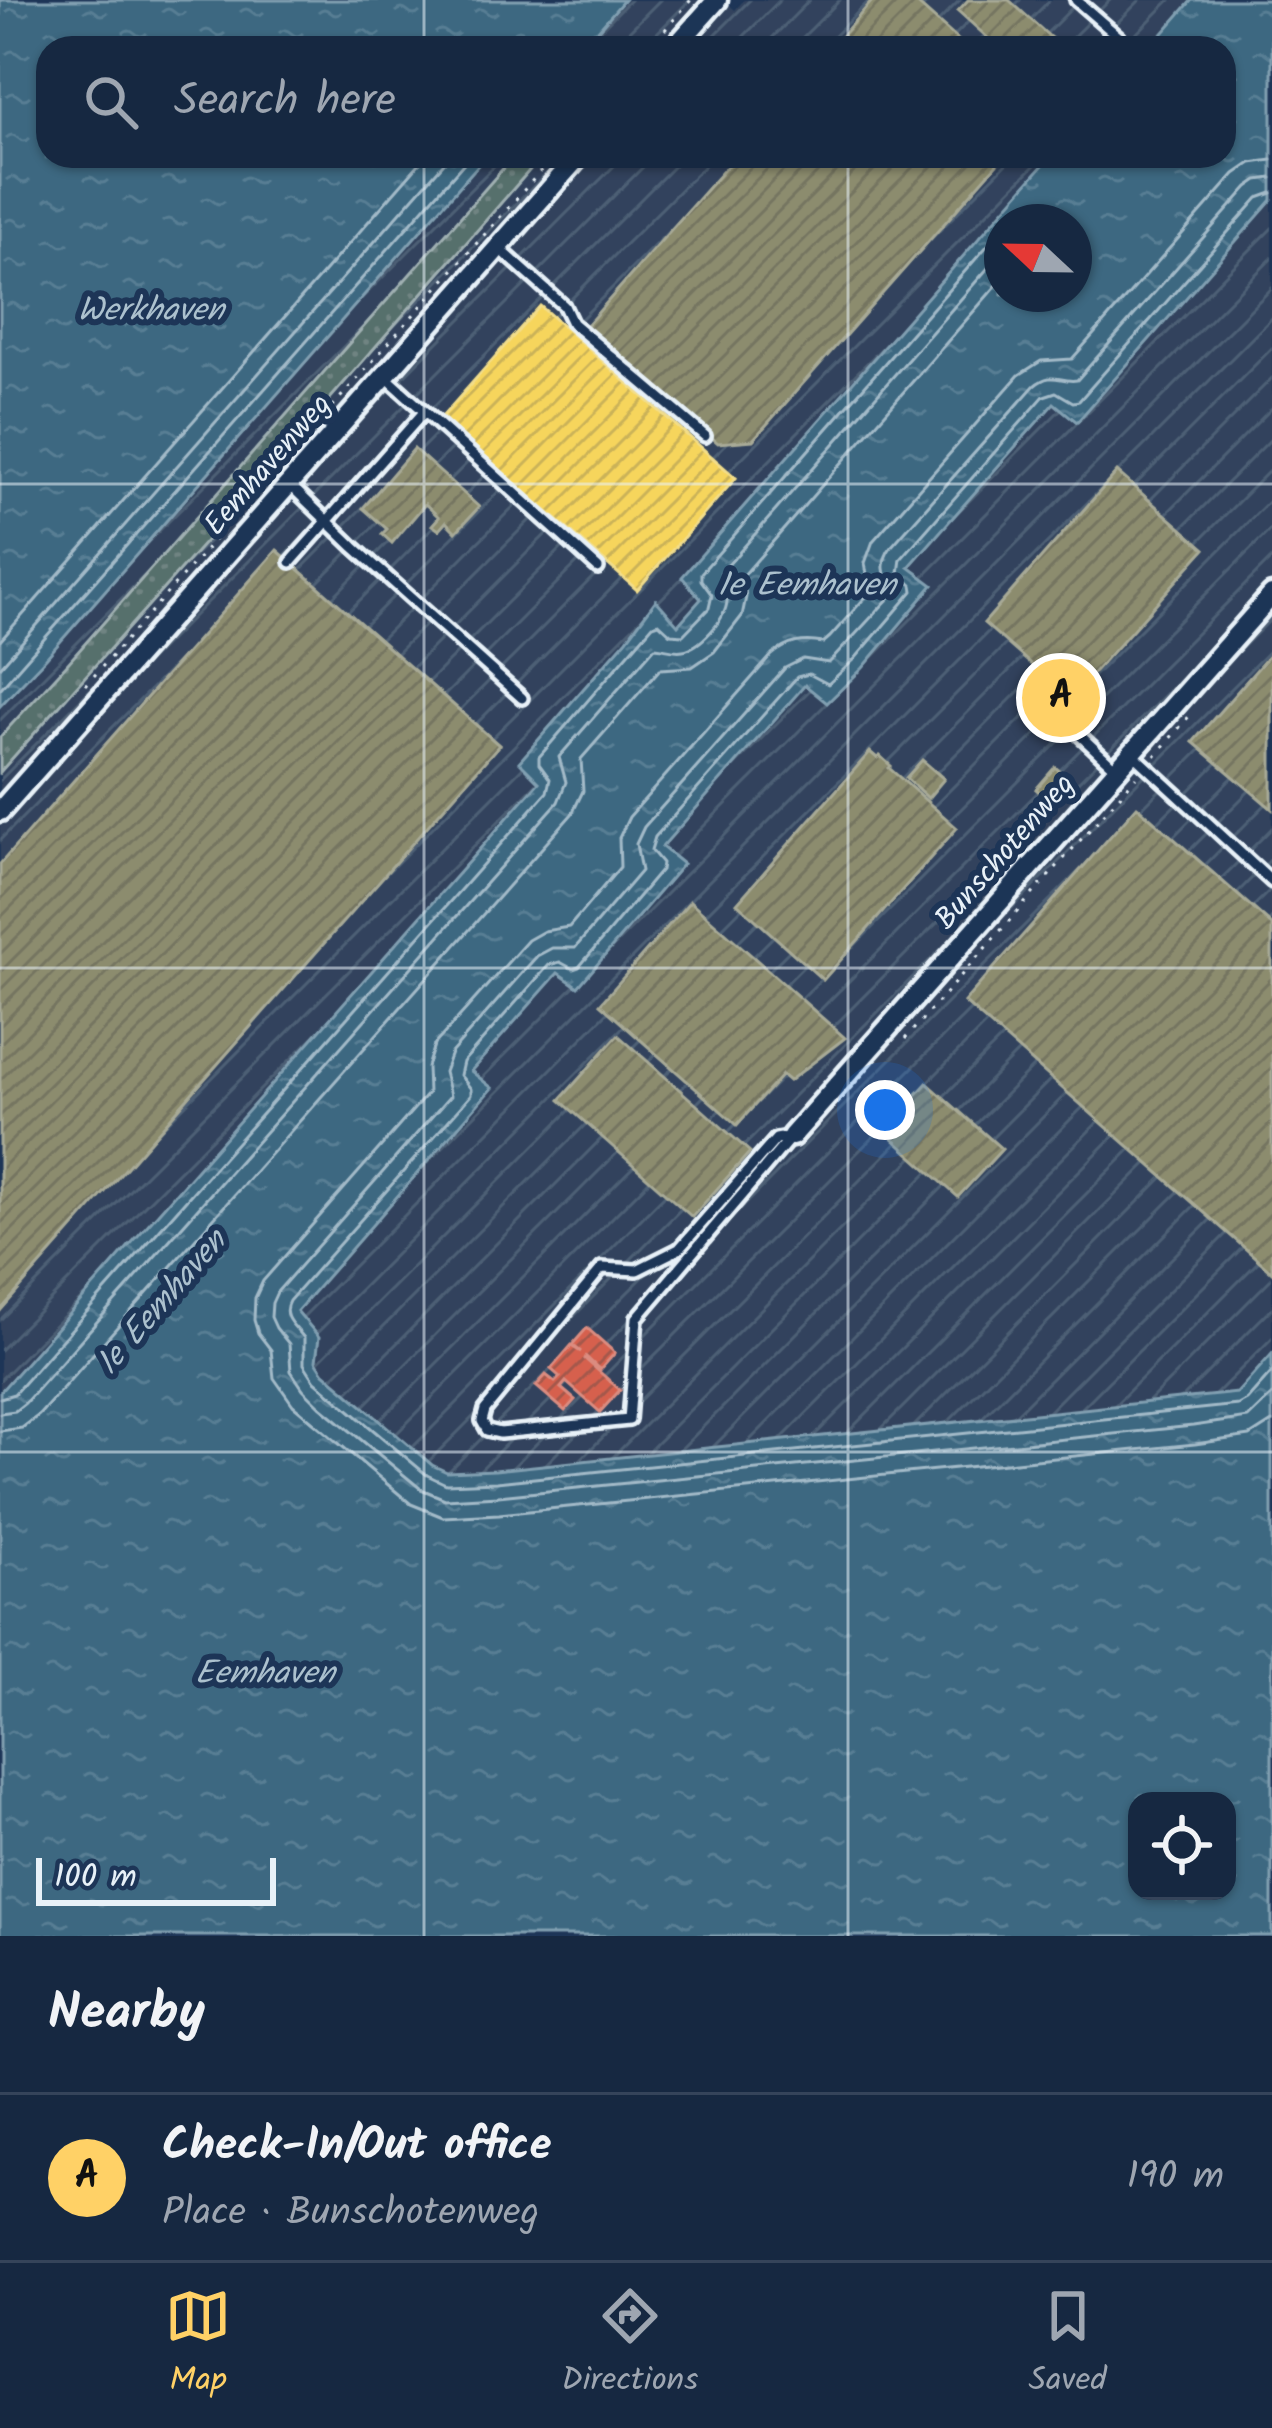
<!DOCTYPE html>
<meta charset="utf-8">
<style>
:root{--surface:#162841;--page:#1f3048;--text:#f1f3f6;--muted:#9ea6b1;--line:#35445a;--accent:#ffd166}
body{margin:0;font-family:Kalam,sans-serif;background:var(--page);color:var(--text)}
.controls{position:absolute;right:36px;bottom:36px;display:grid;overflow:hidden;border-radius:24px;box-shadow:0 3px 9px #0004}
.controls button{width:108px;height:108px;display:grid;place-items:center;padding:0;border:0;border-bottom:3px solid var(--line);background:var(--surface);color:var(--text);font:60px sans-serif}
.compass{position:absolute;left:984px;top:204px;width:108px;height:108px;border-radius:50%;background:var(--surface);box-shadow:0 3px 9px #0004;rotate:292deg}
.scale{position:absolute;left:36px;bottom:30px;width:240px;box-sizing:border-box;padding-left:12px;border:6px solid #e8f1f8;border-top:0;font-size:33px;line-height:42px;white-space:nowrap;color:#e8f1f8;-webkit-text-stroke:9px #1d3557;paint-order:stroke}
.you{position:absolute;left:885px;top:1110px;width:42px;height:42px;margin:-30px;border:9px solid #fff;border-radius:50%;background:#1a73e8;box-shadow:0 0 0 18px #1a73e833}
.badge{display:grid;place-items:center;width:78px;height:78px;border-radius:50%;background:var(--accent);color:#111;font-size:39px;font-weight:700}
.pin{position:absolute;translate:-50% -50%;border:6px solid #fff;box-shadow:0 3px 12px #0006}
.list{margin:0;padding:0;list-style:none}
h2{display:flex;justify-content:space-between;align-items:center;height:156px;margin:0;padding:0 48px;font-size:51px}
h2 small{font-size:39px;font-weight:400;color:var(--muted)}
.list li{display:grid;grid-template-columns:78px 1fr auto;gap:36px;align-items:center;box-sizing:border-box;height:168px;padding:0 48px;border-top:3px solid var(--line)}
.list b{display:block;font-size:45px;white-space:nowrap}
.list p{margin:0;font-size:39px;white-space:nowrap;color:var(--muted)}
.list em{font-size:39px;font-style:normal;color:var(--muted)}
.icon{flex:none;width:66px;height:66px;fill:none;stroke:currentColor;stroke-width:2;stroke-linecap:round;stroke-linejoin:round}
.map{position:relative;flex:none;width:1272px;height:1936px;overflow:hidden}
.search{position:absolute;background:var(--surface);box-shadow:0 3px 9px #0004;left:36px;right:36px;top:36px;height:132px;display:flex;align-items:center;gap:30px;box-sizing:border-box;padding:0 42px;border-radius:36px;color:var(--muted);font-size:45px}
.sheet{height:324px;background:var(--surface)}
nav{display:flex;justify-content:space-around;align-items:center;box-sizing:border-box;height:168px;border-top:3px solid var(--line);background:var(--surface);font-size:33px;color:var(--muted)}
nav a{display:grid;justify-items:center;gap:6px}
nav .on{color:var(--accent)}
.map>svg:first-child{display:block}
</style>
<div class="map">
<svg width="1272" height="1936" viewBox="0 0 1272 1936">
<defs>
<pattern id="industrial-furrows" width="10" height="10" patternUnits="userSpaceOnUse" patternTransform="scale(3)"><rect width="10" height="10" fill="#30435d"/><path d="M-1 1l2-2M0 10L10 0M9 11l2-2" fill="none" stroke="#4e5f75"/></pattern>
<pattern id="grass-dots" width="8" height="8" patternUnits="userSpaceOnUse" patternTransform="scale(3)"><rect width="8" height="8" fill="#576f6c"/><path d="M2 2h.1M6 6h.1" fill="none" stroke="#6f8482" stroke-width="1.8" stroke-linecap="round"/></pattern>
<pattern id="water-ripples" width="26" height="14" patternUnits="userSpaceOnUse" patternTransform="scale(3)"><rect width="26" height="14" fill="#3c6881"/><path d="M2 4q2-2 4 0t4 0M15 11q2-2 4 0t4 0" fill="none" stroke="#587e94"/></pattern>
<pattern id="homes-hatch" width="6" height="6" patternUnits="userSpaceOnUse" patternTransform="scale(3)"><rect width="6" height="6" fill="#f6d55c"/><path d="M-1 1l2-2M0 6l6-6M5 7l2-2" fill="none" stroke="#cab258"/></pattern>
<pattern id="shops-hatch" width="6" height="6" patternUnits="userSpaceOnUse" patternTransform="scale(3)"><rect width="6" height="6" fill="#d6604d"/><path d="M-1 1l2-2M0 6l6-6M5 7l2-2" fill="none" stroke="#a4584c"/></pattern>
<pattern id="industry-hatch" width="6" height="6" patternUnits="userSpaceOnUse" patternTransform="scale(3)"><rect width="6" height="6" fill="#8c8c6e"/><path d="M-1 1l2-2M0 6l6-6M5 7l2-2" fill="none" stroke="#747461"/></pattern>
</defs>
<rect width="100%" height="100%" fill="#1d3557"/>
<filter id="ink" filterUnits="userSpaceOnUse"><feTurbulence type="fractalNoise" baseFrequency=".00833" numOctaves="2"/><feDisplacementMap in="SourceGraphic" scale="24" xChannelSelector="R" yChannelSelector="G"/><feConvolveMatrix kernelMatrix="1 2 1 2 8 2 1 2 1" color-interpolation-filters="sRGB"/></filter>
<g filter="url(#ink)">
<path fill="url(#industrial-furrows)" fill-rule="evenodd" d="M573,0h151l11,10 9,-10h528v1427l-777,96 -495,-65v-832l430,-470h794v-108h-695zM1002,222h72v72h-72z"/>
<path fill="url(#grass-dots)" stroke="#a0b0b2" stroke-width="3" d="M514,156h28l-336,385 -206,231v-35l68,-74z"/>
<path fill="url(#water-ripples)" stroke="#819fb1" stroke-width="3" fill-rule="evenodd" d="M0,0h624l-42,48h-534v108h438l-440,502 -46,48z
M1192,0h80v200l-195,222 -23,-19 -145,164 24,18 -70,83 -36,35 -22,-18 -143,162 21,17 -105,123 -20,-14 -87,98 21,17 -195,223 22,26 -3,24 8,12 108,92 15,7 48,-2 742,-77 35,-39v582h-1272v-544l539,-610 -20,-20 108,-123 29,-39 22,25 23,-26 -19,-22 369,-421h173v-108h-74zM1074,222v72h-72v-72zM1227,1801v90h-90v-90z"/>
<path fill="url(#homes-hatch)" stroke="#f2dd8b" stroke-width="3" d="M540,306l196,172 -99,112 -196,-172z"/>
<path fill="url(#shops-hatch)" stroke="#db8c80" stroke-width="3" d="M587,1328l28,25 -15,17 -14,-13 -1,2 35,31 -20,22 -34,-30 -5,6 14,12 -10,11 -29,-25 10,-11 9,7 5,-5 -9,-8 20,-23 10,6 -9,-7z"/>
<path fill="url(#industry-hatch)" stroke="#a8aa97" stroke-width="3" d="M873,0h40l54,48h-136z
M968,0h41l53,48h-63l-41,-37z
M736,156h268l-251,284 -35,3 -132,-117z
M414,449l65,58 -23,25 -10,-10 -7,8 -7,-5 7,-8 -14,-13 -33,39 -10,-9 5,-5 -24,-21z
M1117,472l88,77 -135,150 -86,-76z
M277,550l222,195 -499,566v-447z
M1272,652v157l-79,-67z
M870,752l7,6 3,-2 11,10 -2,2 68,60 -134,152 -86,-77z
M922,760l22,19 -16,19 -22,-20z
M1055,767l16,14 -19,22 -16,-14z
M1137,806l135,119v347l-308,-270z
M690,901l155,137 -56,43 -7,-6 -45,50 -137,-121z
M618,1035l132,117 -58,65 -132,-117z
M927,1083l75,66 -44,48 -84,-75 9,-9 9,9z"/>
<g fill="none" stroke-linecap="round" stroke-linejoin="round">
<path stroke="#a3bac8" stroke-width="3" d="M1272,160l-21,3 -16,11 -163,185 -31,2 -22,14 -146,166 -8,22 5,29 -40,45 -7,6c-20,-4 -35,-1 -51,12l-143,162 -10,21 1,29 -51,60 -25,4 -16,9 -94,105 -7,22 1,26 -165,188 -8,17 -1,22 4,13 13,17 3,28 19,27 118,99 32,13 56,-3 696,-70 55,-8 22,-14
M1272,178l-14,2 -10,7 -171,193c-17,3 -24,-10 -43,6l-143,161c-11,15 -8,28 1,42l-2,8 -61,66 -26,-4 -18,9 -141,159 -8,17 5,27 -66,77h-23l-15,8 -86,97 -7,19 6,24 -173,196 -5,11 -1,14 5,11 13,16 2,27 12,18 17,17 101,83 24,10 53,-3 695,-70 55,-8 24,-23
M1272,193l-14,5 -179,203 -6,1 -17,-10 -12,4 -143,163 -2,14 13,12 1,6 -59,69 -26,24 -19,-10 -12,3 -142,160 -4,13 11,13 -1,7 -82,97 -6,2 -13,-7 -11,3 -86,97 -3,13 11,14v6l-182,206c-9,16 6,25 15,37v26l11,17 112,94 19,9 50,-2 742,-77 9,-5 25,-28
M0,641l426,-485
M0,667l450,-511
M0,689l470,-533
M0,1398l14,-4 533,-602 3,-13 -11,-15v-7l114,-132 6,-2 12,11 12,1 26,-27 3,-13 -11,-15v-7l301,-344
M0,1413l15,-2 10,-8 533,-601 8,-20 -7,-25 96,-110c8,0 18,5 28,3 17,-2 43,-31 44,-49 1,-10 -4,-19 -6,-28l281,-321
M0,1431l22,-3 17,-13 533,-601 11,-23 -2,-32 79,-90 32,-2 22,-15 28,-36 4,-19 -3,-21 259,-297"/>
<defs>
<path id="service" d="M1076,0l44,38
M498,247l66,59 8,17 133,113
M385,376l213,192
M289,484l65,63 168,151
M291,562l133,-150
M1070,726l46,43
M1131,752l141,130
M792,1136l-155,182 -8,102 -129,13 -13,-3 -5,-9 3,-11 117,-142 35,2 42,-21 97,-110z"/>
<path id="minor" d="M674,48l43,-48
M0,811l579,-655
M792,1136l480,-541"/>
</defs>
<use href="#service" stroke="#e8f1f8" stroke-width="18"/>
<use href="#minor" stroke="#e8f1f8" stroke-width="27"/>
<path stroke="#e8f1f8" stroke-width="3" stroke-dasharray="3 9" stroke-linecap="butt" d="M649,48l42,-48
M86,685l468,-529
M1155,756l37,-43
M905,1039l231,-262"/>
<use href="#service" stroke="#1d3557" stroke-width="9"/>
<use href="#minor" stroke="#1d3557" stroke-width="18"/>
</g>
</g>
<path fill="none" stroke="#e8f1f8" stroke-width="3" stroke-opacity="0.55" d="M424,0v48M848,0v48M424,156v1780M848,156v1780M0,484h1272M0,968h1272M0,1452h1272"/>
<g text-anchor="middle" stroke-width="12" stroke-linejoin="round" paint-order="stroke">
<g font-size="30" fill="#e8f1f8" stroke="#1d3557">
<text transform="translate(267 464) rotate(-49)" y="10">Eemhavenweg</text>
<text transform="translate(1004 851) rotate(-49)" y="10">Bunschotenweg</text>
</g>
<g font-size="33" font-style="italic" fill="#acc1ce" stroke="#1d3557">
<text x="151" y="320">Werkhaven</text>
<text x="807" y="595">1e Eemhaven</text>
<text transform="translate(160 1301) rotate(-49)" y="12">1e Eemhaven</text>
<text x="265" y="1683">Eemhaven</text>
</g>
</g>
</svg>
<div class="controls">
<button><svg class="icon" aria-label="locate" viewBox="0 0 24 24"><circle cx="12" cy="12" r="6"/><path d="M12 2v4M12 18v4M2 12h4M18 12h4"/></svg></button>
</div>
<svg class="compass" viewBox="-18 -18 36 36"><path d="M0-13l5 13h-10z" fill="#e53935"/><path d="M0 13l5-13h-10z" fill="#9ea6b1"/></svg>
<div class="scale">100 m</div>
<div class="you"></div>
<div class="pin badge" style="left:1061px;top:698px">A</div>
<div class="search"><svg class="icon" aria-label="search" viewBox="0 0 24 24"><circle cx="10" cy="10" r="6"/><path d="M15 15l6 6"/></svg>Search here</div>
</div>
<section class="sheet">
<h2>Nearby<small></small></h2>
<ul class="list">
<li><span class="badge">A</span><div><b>Check-In/Out office</b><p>Place · Bunschotenweg</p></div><em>190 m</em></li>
</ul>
</section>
<nav>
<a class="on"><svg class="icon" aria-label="map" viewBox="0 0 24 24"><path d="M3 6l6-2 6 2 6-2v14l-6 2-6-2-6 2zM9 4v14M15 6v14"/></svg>Map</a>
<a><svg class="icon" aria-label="directions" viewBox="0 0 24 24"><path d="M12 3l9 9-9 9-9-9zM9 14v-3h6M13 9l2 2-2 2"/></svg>Directions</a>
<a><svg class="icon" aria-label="saved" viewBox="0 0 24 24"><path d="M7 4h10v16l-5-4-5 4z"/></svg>Saved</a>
</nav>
